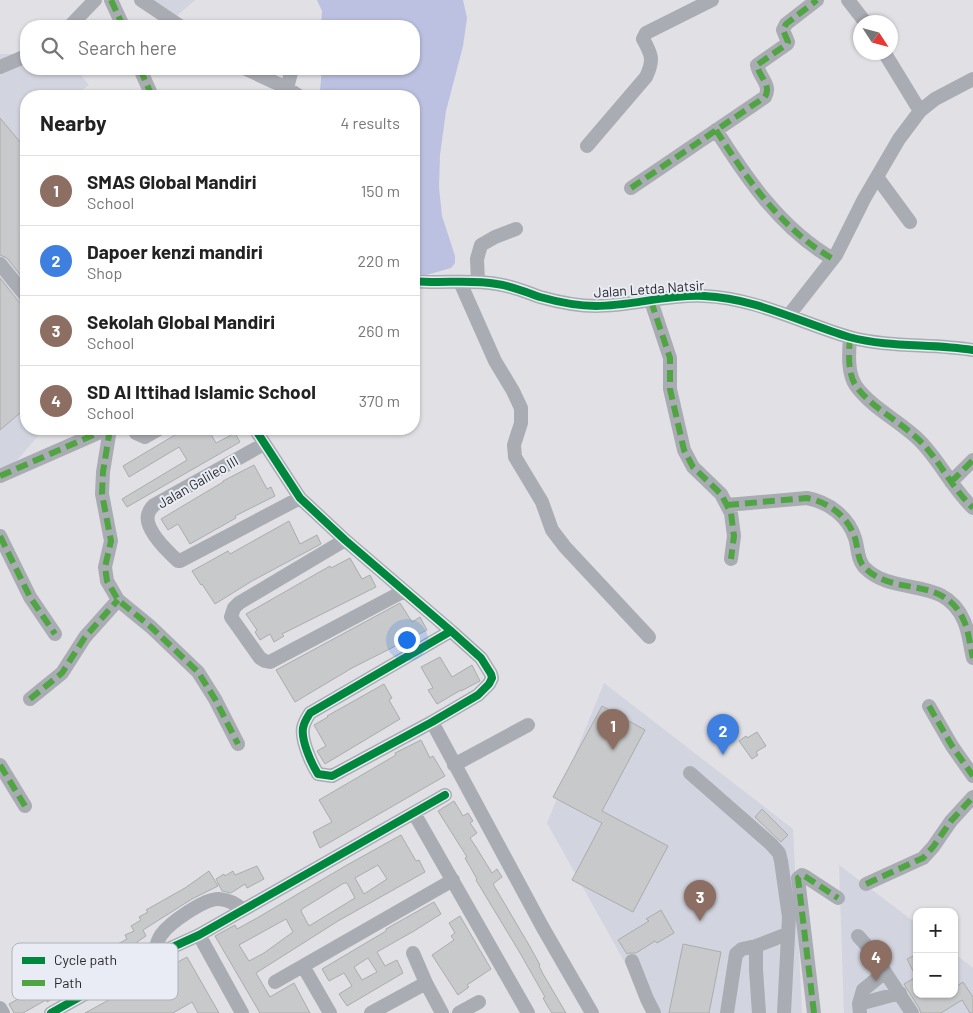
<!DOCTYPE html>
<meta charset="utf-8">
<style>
:root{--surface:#fff;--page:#f6f6f6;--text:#222;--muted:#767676;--line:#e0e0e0;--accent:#696a6d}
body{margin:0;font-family:Barlow,sans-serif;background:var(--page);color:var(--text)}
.controls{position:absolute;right:15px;bottom:15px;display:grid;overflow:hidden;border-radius:10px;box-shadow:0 1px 4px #0004}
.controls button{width:45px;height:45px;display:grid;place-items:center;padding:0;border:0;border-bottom:1px solid var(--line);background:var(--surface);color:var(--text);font:25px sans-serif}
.compass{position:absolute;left:853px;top:15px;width:45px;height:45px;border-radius:50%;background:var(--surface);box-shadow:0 1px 4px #0004;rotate:126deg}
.you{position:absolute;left:406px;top:639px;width:18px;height:18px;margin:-12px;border:4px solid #fff;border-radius:50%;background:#1a73e8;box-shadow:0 0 0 8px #1a73e833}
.badge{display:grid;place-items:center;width:32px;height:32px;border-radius:50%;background:var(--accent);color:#fff;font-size:16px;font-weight:700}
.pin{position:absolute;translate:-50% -41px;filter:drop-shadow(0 1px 2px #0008)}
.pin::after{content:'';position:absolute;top:26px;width:18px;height:15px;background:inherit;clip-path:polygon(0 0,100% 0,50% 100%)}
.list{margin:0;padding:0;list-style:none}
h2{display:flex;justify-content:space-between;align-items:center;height:65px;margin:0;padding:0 20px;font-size:21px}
h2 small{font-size:16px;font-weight:400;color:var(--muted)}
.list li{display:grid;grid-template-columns:32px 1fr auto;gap:15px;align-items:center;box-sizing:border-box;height:70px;padding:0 20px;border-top:1px solid var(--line)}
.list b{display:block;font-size:19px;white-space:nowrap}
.list p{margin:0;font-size:16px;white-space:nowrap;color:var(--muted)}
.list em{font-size:16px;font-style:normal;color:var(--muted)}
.icon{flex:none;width:28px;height:28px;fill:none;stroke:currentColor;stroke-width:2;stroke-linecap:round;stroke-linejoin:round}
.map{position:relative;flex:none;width:973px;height:1013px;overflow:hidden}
.search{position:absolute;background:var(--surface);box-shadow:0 1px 4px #0004;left:20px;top:20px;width:400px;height:55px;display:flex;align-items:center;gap:12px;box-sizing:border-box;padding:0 18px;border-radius:20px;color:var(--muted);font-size:19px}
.panel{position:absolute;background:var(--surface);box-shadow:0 1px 4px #0004;left:20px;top:90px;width:400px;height:345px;border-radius:20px}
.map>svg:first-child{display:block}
</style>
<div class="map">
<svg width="973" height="1013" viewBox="0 0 973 1013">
<rect width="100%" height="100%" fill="#e0e0e5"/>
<path fill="#d2d4df" d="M148,0h47l-25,22z
M26,50v19h50l13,16 -16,11h-47v333h18l-44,51v-426h18z
M604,683l189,146 9,184h-149l-106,-190z
M839,865l78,59v70h37v-41l19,15v45h-129z"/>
<path fill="#bcc0e1" d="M317,0h146l4,18 -4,28 -17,65 -6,44 -1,32 3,29 13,40v7l-4,5 -25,7 -12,-1v-178h-93l-1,-6 2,-21h92v-43h-93l1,-15z"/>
<path fill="#c8c9ca" stroke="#abacac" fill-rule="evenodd" d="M0,118l26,31v133l-19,-24 -7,-3z
M0,278l19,24 7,3v103l-26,22z
M185,429h23l8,14 19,-10 5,9 -113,65 -5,-8 65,-39 -8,-13 -50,30 -6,-11z
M254,465l13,24 4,-2 4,9 -40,20 1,2 -46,26 -12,-20 -10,6 -7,-11 62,-37v-1z
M289,521l11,23 17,-9 4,9 -69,37 -37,23 -13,-20 -1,1 -9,-14 36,-20 2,3z
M350,558l12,21 8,-4 6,12 -94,47 2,2 -10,6 -4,-8 -10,6 -5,-8 2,-2 -11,-16 84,-48 1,2z
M400,603l12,19 8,-5 7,13 -75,38 -57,34 -19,-32z
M440,657l12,20 20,-12 8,16 -19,10v-1l-24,14 -9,-14 5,-2 -12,-21z
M384,684l8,14 -3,2 11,19 -75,45 -8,-13 9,-5 -12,-21 14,-8 -1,-1z
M602,706l43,24 -43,81 66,35 -35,66 -61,-32 30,-57 -49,-26z
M757,732l9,14 -10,6 2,3 -6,4 -13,-18 7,-5 1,2z
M421,740l9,18 3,-2 12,20 -125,72 -7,-16 19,-10 -13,-22 77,-45 -1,-2z
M454,801l9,15 5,-3 5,8 -3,2 7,10 -7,5 6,9 16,26 5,-4 5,8 -9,7 36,61 11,20 -1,1 4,8 23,39h-14l-4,-6 -5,-9 2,-1 -25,-44 -44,-73 1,-1 -12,-21 2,-1 -29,-46z
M762,809l26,26 -7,7 -26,-25z
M401,835l15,26 3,-1 6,12 -87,49 -82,52 14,24 24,-14 16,30h-50l-45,-77 20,-11 2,4 20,-11 90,-53zM378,865l9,14 -23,15 -9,-16zM344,883h3l8,15 -46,28 -8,-15 1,-2zM286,919l7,13 -29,21 -15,8 -10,-16z
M257,866l7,13 -17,9 -2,-4 -14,9 -9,-2 -6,-12 8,-5 1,2 8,-5 2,4z
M209,871l9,15 -26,13 -49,31 3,6 -9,6 2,2 -10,6 2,4 -84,48 -1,-2 -23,13h-9l-5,-9 20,-11 9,-5 1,3 56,-33 24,-12 -1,-2 9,-5 -2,-4 9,-4 -3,-5 10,-6 -2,-3 9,-5 -2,-2 39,-22z
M434,902l7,12 -27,17 -37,21 8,14 12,-6 6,13 -56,33 -8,-12 13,-8 -8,-13 -15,8 -7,-12 64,-38v-2zM368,958l9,14 -15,8 -8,-13z
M661,910l13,23 -17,10 -2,-2 -19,12h-7l-2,1 -9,-14 31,-19 -3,-2z
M460,916l31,53 -24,16 2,2 -11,8 -26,-40 22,-15 -3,-4 4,-3 -6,-10z
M683,944l38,8 -12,61h-40z
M917,954v40h37v-6l9,-6 10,15v16h-3l-8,-13 -21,13h-20l-2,-5 -15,-24 12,-7 -9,-18z
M187,957l32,56h-21l-6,-11 -19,11h-88z"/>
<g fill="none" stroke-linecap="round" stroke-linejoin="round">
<path stroke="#aaacb3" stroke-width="14" d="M111,0l12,26
M141,0l39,26
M848,0l17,22
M70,26l25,-26
M884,52l36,59
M0,67l26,-11
M140,69l12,27
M246,69l41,19 12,8
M287,88l5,-19
M716,130c31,49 65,99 117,129
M587,146l59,-69c8,-17 6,-22 -3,-38l3,-6 66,-33
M877,177l33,45
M631,188l134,-91c7,-12 -6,-20 -8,-32l30,-21 1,-2 -5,-12 3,-6 31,-24
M0,264l26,32
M414,281c27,3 55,-2 83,3 15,2 29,8 43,13 18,5 37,9 56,9 36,0 72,-12 108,-10 51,2 98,27 145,41 41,11 83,6 124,13
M460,282l35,79 18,30 8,17v15l-7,22 1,12 27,45 10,28 13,17 84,90
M478,282l-1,-23 4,-14 14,-8 21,-8
M651,301l19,57v31l14,61 9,17 28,27 10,19 3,23 -3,23
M789,315l47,-60 28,-56 35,-60 21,-28 15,-12 38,-20
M850,337c-1,15 -3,36 6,49 16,22 42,34 62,53 21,20 33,48 55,69
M110,429l-7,43 -1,22 9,47 -6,26 2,14 11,19 33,27 47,45 17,27 23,45
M134,429l2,4 9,4 14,-8
M255,429l45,69 45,42 106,91 30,27 10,16 1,4 -3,6 -11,11 -46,27 -100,54 -14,-2c-7,-11 -17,-34 -15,-46 1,-6 4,-10 7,-15l141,-82
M264,444l-110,61c-2,2 -4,4 -5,7 -8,15 19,40 29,49h2l120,-63
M0,476l107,-47
M951,482l22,-22
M727,505l80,-7c21,4 41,18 48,40 3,9 2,21 9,29 30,31 80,7 100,54 5,11 6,25 9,37
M0,536l30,61 25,37
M345,540l-106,63 -5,5 -3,9 29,41 5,3 5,1 134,-71
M30,699l32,-26 23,-36 33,-37
M929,706l23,40 21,30
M432,722l111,206 49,85
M0,765l25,41
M454,765l74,-40
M690,773l81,71 8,9 2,8 8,56 -5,96
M414,813l114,200
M866,884l57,-26 10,-11 18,-26 22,-24
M199,935l43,78
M858,936l17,19 10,17
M756,946v24l3,43
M413,953l13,30 16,30
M153,956c2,-6 4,-15 8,-21 8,-12 44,-37 58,-36 11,1 17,5 24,11
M632,961l15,38 7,14
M303,966l27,47
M275,982l178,-102
M859,1004l41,-11
M0,1008l3,5
M51,1013l102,-57 46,-21 44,-25 202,-115
M371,1013l55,-30
M459,1013l20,-11
M727,1013l9,-59 6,-5 14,-3 31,-12
M814,1013l-16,-135 4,-3 4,2 32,21
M860,1013l-1,-9 4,-14 22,-18 27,41"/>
<path stroke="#51a443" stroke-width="6" stroke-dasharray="12 6" stroke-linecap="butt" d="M111,0l12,26
M140,69l12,27
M716,130c31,49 65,99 117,129
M631,188l134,-91c7,-12 -6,-20 -8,-32l30,-21 1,-2 -5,-12 3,-6 31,-24
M651,301l19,57v31l14,61 9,17 28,27 10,19 3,23 -3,23
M850,337c-1,15 -3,36 6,49 16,22 42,34 62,53 21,20 33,48 55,69
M110,429l-7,43 -1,22 9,47 -6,26 2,14 11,19 33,27 47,45 17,27 23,45
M0,476l107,-47
M951,482l22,-22
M727,505l80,-7c21,4 41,18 48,40 3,9 2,21 9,29 30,31 80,7 100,54 5,11 6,25 9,37
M0,536l30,61 25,37
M30,699l32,-26 23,-36 33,-37
M929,706l23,40 21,30
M0,765l25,41
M866,884l57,-26 10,-11 18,-26 22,-24
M814,1013l-16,-135 4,-3 4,2 32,21"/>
<defs>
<path id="cycleway" d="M414,281c27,3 55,-2 83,3 15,2 29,8 43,13 18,5 37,9 56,9 36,0 72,-12 108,-10 51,2 98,27 145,41 41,11 83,6 124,13
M255,429l45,69 45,42 106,91 30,27 10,16 1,4 -3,6 -11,11 -46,27 -100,54 -14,-2c-7,-11 -17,-34 -15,-46 1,-6 4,-10 7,-15l141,-82
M51,1013l102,-57 46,-21 44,-25 202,-115"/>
</defs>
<use href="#cycleway" stroke="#eaecf5" stroke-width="11"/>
<use href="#cycleway" stroke="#00873e" stroke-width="8"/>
</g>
<g text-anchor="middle" stroke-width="4" stroke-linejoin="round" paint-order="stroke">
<g font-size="14" fill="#292a2d" stroke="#eaecf5">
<text transform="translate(649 289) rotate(-4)" y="5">Jalan Letda Natsir</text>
<text transform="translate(198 482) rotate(-30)" y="5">Jalan Galileo III</text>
</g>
</g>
<rect x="12" y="943" width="166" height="57" rx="8" fill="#eaecf5" stroke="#b0b2b9" stroke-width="1"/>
<rect x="22" y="957" width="23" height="7" fill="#00873e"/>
<rect x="22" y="980" width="23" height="6" fill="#51a443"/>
<g font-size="14" fill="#292a2d">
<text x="54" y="965">Cycle path</text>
<text x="54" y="988">Path</text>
</g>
</svg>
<div class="controls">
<button>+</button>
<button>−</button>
</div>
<svg class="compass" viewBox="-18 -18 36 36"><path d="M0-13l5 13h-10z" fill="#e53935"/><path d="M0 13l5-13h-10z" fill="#767676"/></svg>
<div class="you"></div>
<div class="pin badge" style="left:613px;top:750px;background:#8d6e63">1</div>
<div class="pin badge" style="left:723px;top:755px;background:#3f7fe0">2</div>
<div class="pin badge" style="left:700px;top:921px;background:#8d6e63">3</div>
<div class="pin badge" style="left:876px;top:981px;background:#8d6e63">4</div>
<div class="search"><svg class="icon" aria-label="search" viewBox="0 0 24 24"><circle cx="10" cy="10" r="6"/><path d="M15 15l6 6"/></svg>Search here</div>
<section class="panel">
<h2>Nearby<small>4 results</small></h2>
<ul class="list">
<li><span class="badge" style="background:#8d6e63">1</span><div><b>SMAS Global Mandiri</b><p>School</p></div><em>150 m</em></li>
<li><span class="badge" style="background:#3f7fe0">2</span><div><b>Dapoer kenzi mandiri</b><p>Shop</p></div><em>220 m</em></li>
<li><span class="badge" style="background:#8d6e63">3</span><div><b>Sekolah Global Mandiri</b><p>School</p></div><em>260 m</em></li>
<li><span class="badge" style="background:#8d6e63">4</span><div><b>SD Al Ittihad Islamic School</b><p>School</p></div><em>370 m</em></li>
</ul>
</section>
</div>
